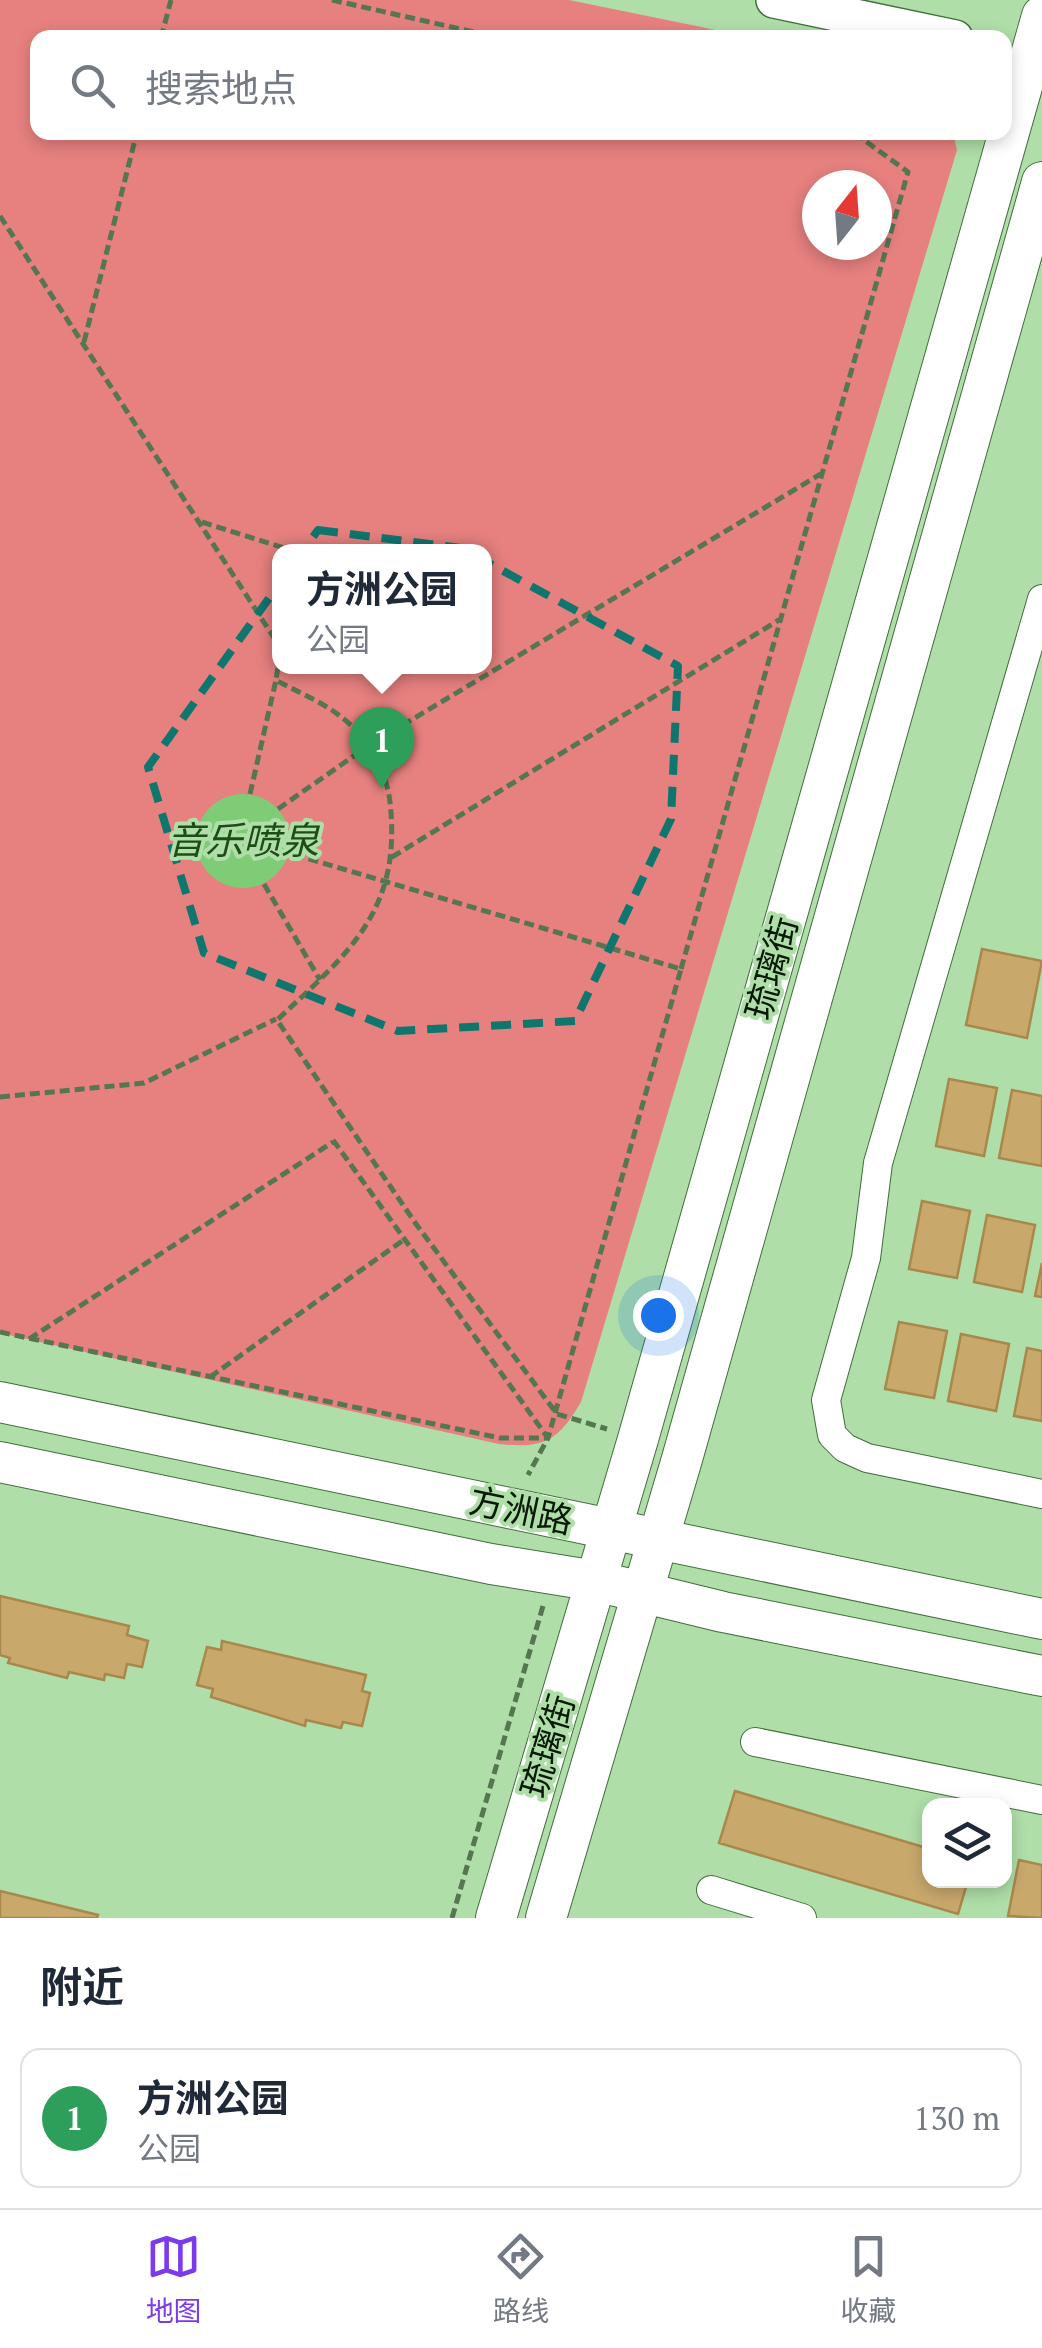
<!DOCTYPE html>
<html lang="zh">
<meta charset="utf-8">
<style>
:root{--surface:#fff;--page:#f2f2f3;--text:#1f2937;--muted:#747a83;--line:#e0e1e3;--accent:#7c3aed}
body{margin:0;font-family:"PT Serif","Noto Sans SC",serif;background:var(--page);color:var(--text)}
.controls{position:absolute;right:30px;bottom:30px;display:grid;overflow:hidden;border-radius:20px;box-shadow:0 5px 15px #0003}
.controls button{width:90px;height:90px;display:grid;place-items:center;padding:0;border:0;border-bottom:2px solid var(--line);background:var(--surface);color:var(--text);font:50px sans-serif}
.compass{position:absolute;left:802px;top:170px;width:90px;height:90px;border-radius:50%;background:var(--surface);box-shadow:0 5px 15px #0003;rotate:17deg}
.you{position:absolute;left:658px;top:1315px;width:35px;height:35px;margin:-25px;border:8px solid #fff;border-radius:50%;background:#1a73e8;box-shadow:0 0 0 15px #1a73e833}
.badge{display:grid;place-items:center;width:65px;height:65px;border-radius:50%;background:var(--accent);color:#fff;font-size:32px;font-weight:700}
.pin{position:absolute;translate:-50% -82px;filter:drop-shadow(0 2px 5px #0008)}
.pin::after{content:'';position:absolute;top:52px;width:35px;height:30px;background:inherit;clip-path:polygon(0 0,100% 0,50% 100%)}
.popup{position:absolute;left:272px;top:544px;width:220px;height:130px;box-sizing:border-box;display:grid;place-content:center;border-radius:20px;background:var(--surface);filter:drop-shadow(0 2px 8px #0005);font-size:32px;white-space:nowrap;color:var(--muted)}
.popup b{font-size:38px;color:var(--text)}
.popup::after{content:'';position:absolute;left:50%;top:100%;margin-left:-20px;border:20px solid transparent;border-top-color:var(--surface)}
.list{margin:0;padding:0;list-style:none}
h2{display:flex;justify-content:space-between;align-items:center;height:130px;margin:0;padding:0 40px;font-size:42px}
h2 small{font-size:32px;font-weight:400;color:var(--muted)}
.list li{display:grid;grid-template-columns:65px 1fr auto;gap:30px;align-items:center;box-sizing:border-box;height:140px;margin:0 20px 20px;padding:0 20px;border:2px solid var(--line);border-radius:20px}
.list b{display:block;font-size:38px;white-space:nowrap}
.list p{margin:0;font-size:32px;white-space:nowrap;color:var(--muted)}
.list em{font-size:32px;font-style:normal;color:var(--muted)}
.icon{flex:none;width:55px;height:55px;fill:none;stroke:currentColor;stroke-width:2;stroke-linecap:round;stroke-linejoin:round}
.map{position:relative;flex:none;width:1042px;height:1918px;overflow:hidden}
.search{position:absolute;background:var(--surface);box-shadow:0 5px 15px #0003;left:30px;right:30px;top:30px;height:110px;display:flex;align-items:center;gap:25px;box-sizing:border-box;padding:0 35px;border-radius:20px;color:var(--muted);font-size:38px}
.sheet{height:290px;background:var(--surface)}
nav{display:flex;justify-content:space-around;align-items:center;box-sizing:border-box;height:140px;border-top:2px solid var(--line);background:var(--surface);font-size:28px;color:var(--muted)}
nav a{display:grid;justify-items:center;gap:5px}
nav .on{color:var(--accent)}
.map>svg:first-child{display:block}
</style>
<div class="map">
<svg width="1042" height="1918" viewBox="0 0 1042 1918">
<rect width="100%" height="100%" fill="#afdea8"/>
<path fill="#e6817f" fill-rule="evenodd" d="M0,0h569l181,37 -712,1v94l915,1 4,17 -376,1252c-23,39 -37,47 -82,42l-499,-111zM817,185h60v60h-60zM280,552h204v114h-204z"/>
<path fill="#7fcc76" d="M196 841a47 47 0 1 1 94 0a47 47 0 1 1-94 0Z"/>
<path fill="#c9a86c" stroke="#a8884c" stroke-width="2.5" d="M982,949l60,12 -15,77 -61,-13z
M949,1079l48,9 -13,68 -48,-10z
M1012,1090l30,6v70l-43,-8z
M922,1201l48,10 -13,67 -48,-9z
M987,1215l48,10 -13,67 -48,-10z
M1042,1263v34l-7,-1z
M899,1322l48,9 -13,67 -49,-9z
M961,1334l48,10 -13,67 -48,-10z
M1027,1348l15,3v70l-28,-5z
M0,1596l129,30 -2,9 21,6 -6,26 -15,-3 -3,14 -19,-4 -1,6 -35,-8 -2,6 -59,-15 2,-5 -10,-3z
M222,1641l144,34 -4,16 8,2 -8,33 -19,-4 -2,6 -35,-8 -1,6 -94,-29 2,-8 -16,-4 10,-38 14,3z
M735,1791l195,58v31h38l-10,34 -239,-71z
M1019,1860l23,5v53l-34,-2z
M0,1891l98,24 -1,3h-97z"/>
<g fill="none" stroke-linecap="round" stroke-linejoin="round">
<defs>
<path id="minor" d="M1042,599l-164,564 -12,95 -40,142 6,35 13,13 22,10 175,36
M755,1742l287,58
M711,1890l91,28"/>
<path id="tertiary" d="M774,0l181,38"/>
<path id="secondary" d="M0,1402l1042,217
M0,1462l491,102 105,17 127,31 319,64
M496,1918l142,-479 404,-1423
M546,1918l136,-459 360,-1277"/>
</defs>
<use href="#minor" stroke="#436d3e" stroke-width="30"/>
<use href="#tertiary" stroke="#436d3e" stroke-width="38"/>
<use href="#secondary" stroke="#436d3e" stroke-width="42"/>
<path stroke="#567551" stroke-width="5" stroke-dasharray="10 5" stroke-linecap="butt" d="M332,0l168,38
M161,38l10,-38
M0,216l280,431
M84,342l53,-210
M202,522l95,30
M280,653l-4,27c19,11 42,20 60,33 29,20 50,55 54,89 12,108 -40,150 -113,218l139,204 141,190 50,15
M250,794l26,-114
M278,809l90,-63 456,-274
M392,857l387,-237
M264,884l56,96
M681,969l227,-797 -55,-40
M0,1097l144,-14 132,-64
M333,1140l215,298 -20,37
M0,1332l500,106h48l133,-469 -392,-116
M29,1339l304,-197
M210,1377l195,-138
M452,1918l91,-312"/>
<use href="#minor" stroke="#fff" stroke-width="28"/>
<use href="#tertiary" stroke="#fff" stroke-width="35"/>
<use href="#secondary" stroke="#fff" stroke-width="40"/>
</g>
<path fill="none" stroke="#0f766e" stroke-width="8" stroke-dasharray="20 12" stroke-linejoin="round" d="M318,530l143,18 217,118 -7,153 -96,202 -177,10 -194,-78 -56,-186z"/>
<g text-anchor="middle" stroke-width="8" stroke-linejoin="round" paint-order="stroke">
<g font-size="35" fill="#081906" stroke="#afdea8">
<text transform="translate(772 968) rotate(-74)" y="12">琉璃街</text>
<text transform="translate(521 1511) rotate(12)" y="12">方洲路</text>
<text transform="translate(548 1746) rotate(-73)" y="12">琉璃街</text>
</g>
<g font-size="38" font-style="italic" fill="#1b4e15" stroke="#afdea8">
<text x="243" y="854">音乐喷泉</text>
</g>
</g>
</svg>
<div class="controls">
<button><svg class="icon" aria-label="layers" viewBox="0 0 24 24"><path d="M12 4l9 5-9 5-9-5zM3 14l9 5 9-5"/></svg></button>
</div>
<svg class="compass" viewBox="-18 -18 36 36"><path d="M0-13l5 13h-10z" fill="#e53935"/><path d="M0 13l5-13h-10z" fill="#747a83"/></svg>
<div class="you"></div>
<div class="pin badge" style="left:382px;top:789px;background:#2e9e5b">1</div>
<div class="popup"><b>方洲公园</b>公园</div>
<div class="search"><svg class="icon" aria-label="search" viewBox="0 0 24 24"><circle cx="10" cy="10" r="6"/><path d="M15 15l6 6"/></svg>搜索地点</div>
</div>
<section class="sheet">
<h2>附近<small></small></h2>
<ul class="list">
<li><span class="badge" style="background:#2e9e5b">1</span><div><b>方洲公园</b><p>公园</p></div><em>130 m</em></li>
</ul>
</section>
<nav>
<a class="on"><svg class="icon" aria-label="map" viewBox="0 0 24 24"><path d="M3 6l6-2 6 2 6-2v14l-6 2-6-2-6 2zM9 4v14M15 6v14"/></svg>地图</a>
<a><svg class="icon" aria-label="directions" viewBox="0 0 24 24"><path d="M12 3l9 9-9 9-9-9zM9 14v-3h6M13 9l2 2-2 2"/></svg>路线</a>
<a><svg class="icon" aria-label="saved" viewBox="0 0 24 24"><path d="M7 4h10v16l-5-4-5 4z"/></svg>收藏</a>
</nav>
